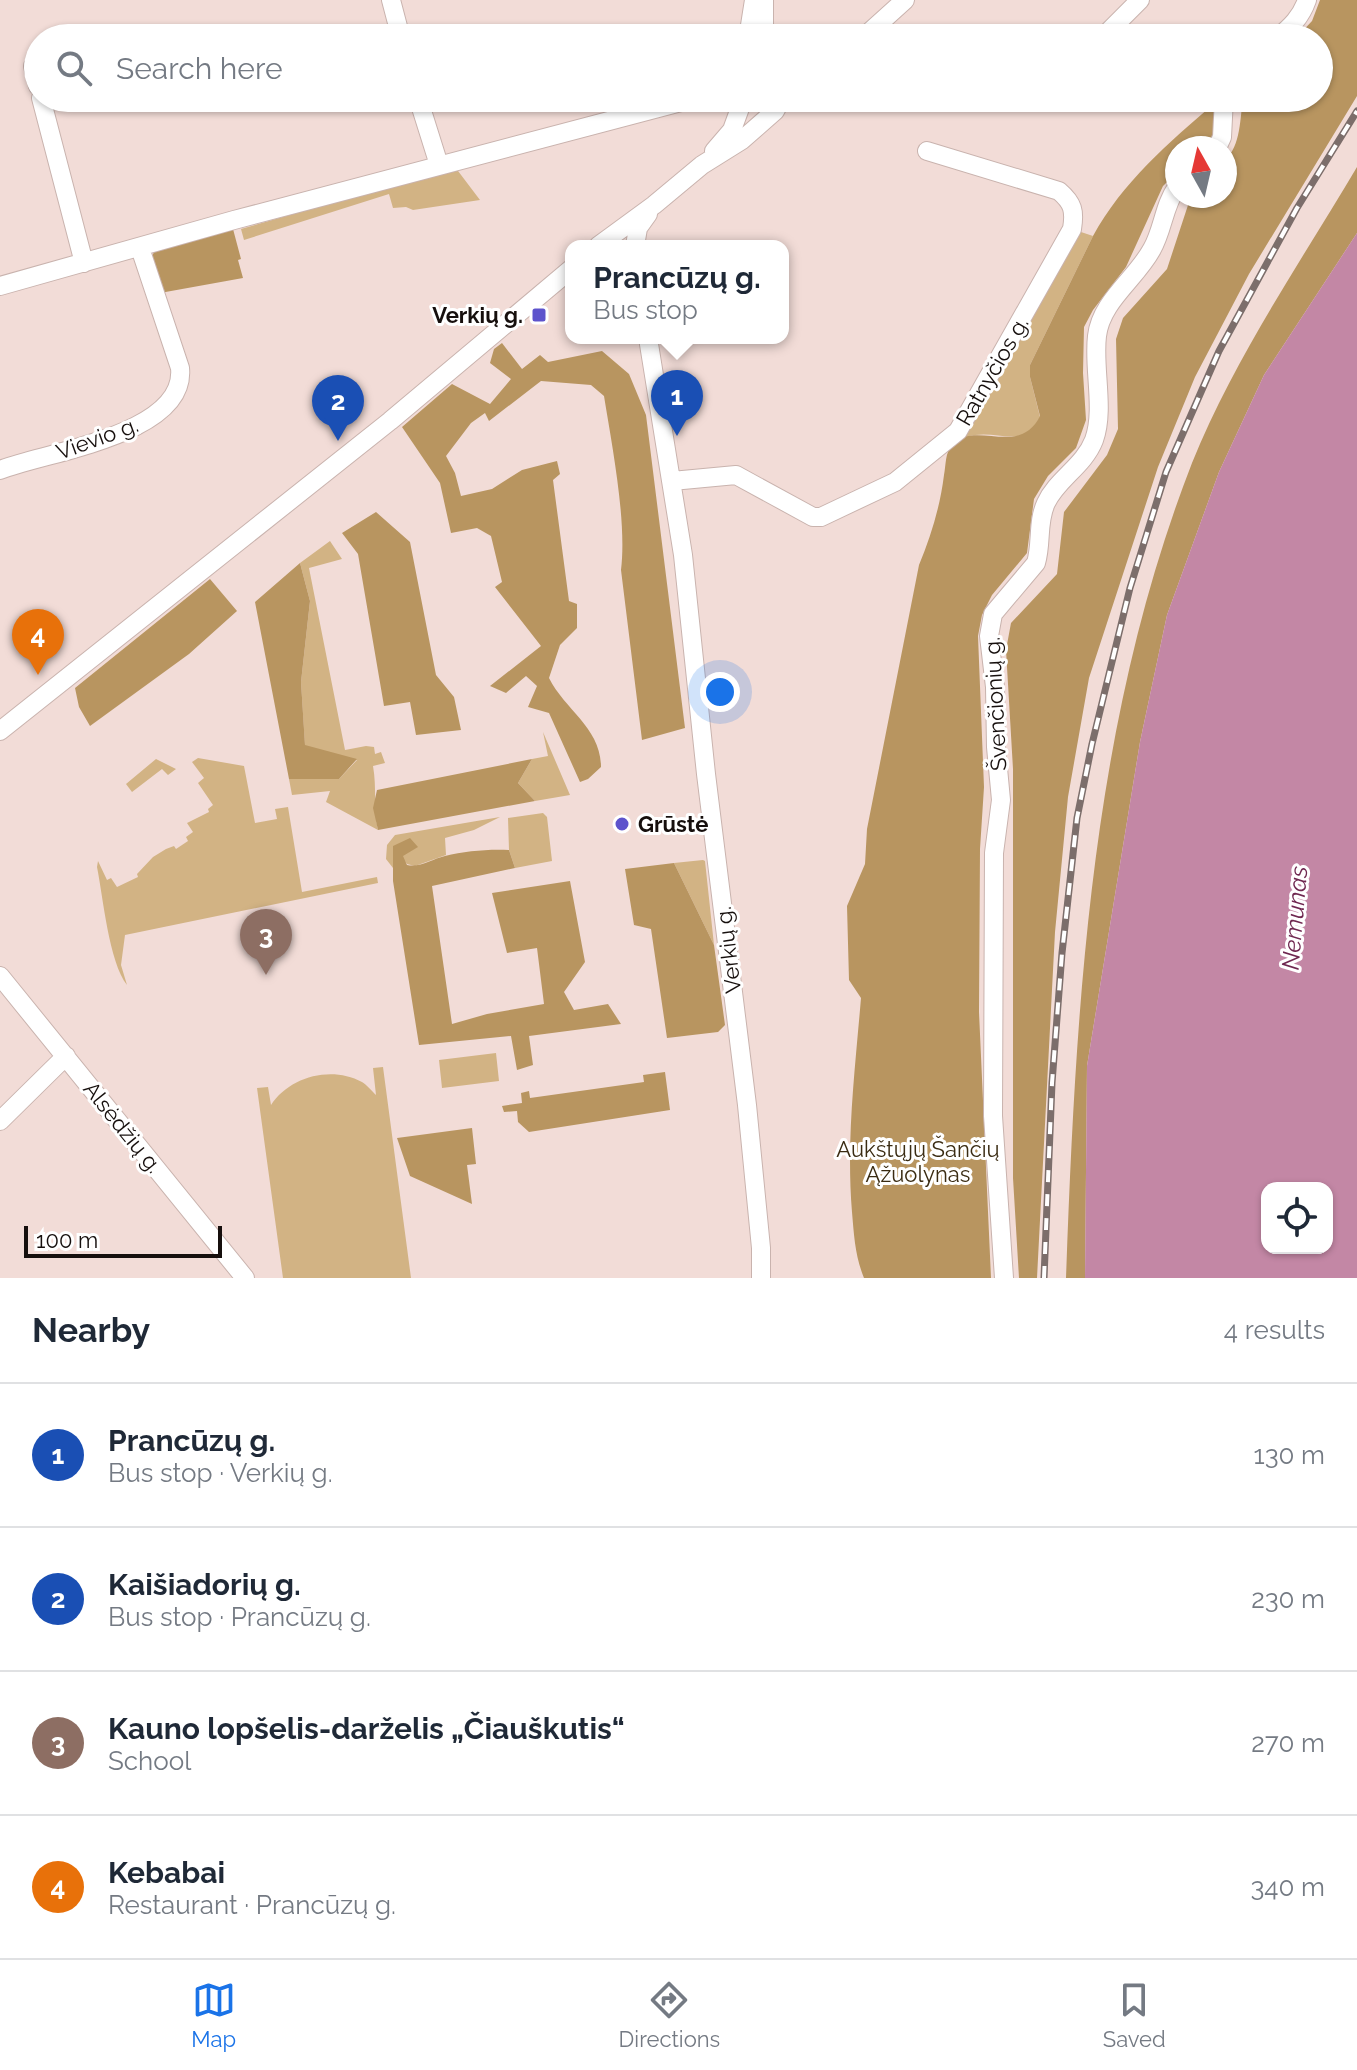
<!DOCTYPE html>
<meta charset="utf-8">
<style>
:root{--surface:#fff;--page:#f2f2f3;--text:#1f2937;--muted:#747a83;--line:#e0e1e3;--accent:#1a73e8}
body{margin:0;font-family:Raleway,sans-serif;background:var(--page);color:var(--text)}
.controls{position:absolute;right:24px;bottom:24px;display:grid;overflow:hidden;border-radius:16px;box-shadow:0 2px 6px #0004}
.controls button{width:72px;height:72px;display:grid;place-items:center;padding:0;border:0;border-bottom:2px solid var(--line);background:var(--surface);color:var(--text);font:40px sans-serif}
.compass{position:absolute;left:1165px;top:136px;width:72px;height:72px;border-radius:50%;background:var(--surface);box-shadow:0 2px 6px #0004;rotate:352deg}
.scale{position:absolute;left:24px;bottom:20px;width:198px;box-sizing:border-box;padding-left:8px;border:4px solid #160f0d;border-top:0;font-size:22px;line-height:28px;white-space:nowrap;color:#160f0d;-webkit-text-stroke:6px #fff;paint-order:stroke}
.you{position:absolute;left:720px;top:692px;width:28px;height:28px;margin:-20px;border:6px solid #fff;border-radius:50%;background:#1a73e8;box-shadow:0 0 0 12px #1a73e833}
.badge{display:grid;place-items:center;width:52px;height:52px;border-radius:50%;background:var(--accent);color:#fff;font-size:26px;font-weight:700}
.pin{position:absolute;translate:-50% -66px;filter:drop-shadow(0 2px 4px #0008)}
.pin::after{content:'';position:absolute;top:42px;width:28px;height:24px;background:inherit;clip-path:polygon(0 0,100% 0,50% 100%)}
.popup{position:absolute;left:565px;top:240px;width:224px;height:104px;box-sizing:border-box;display:grid;place-content:center;border-radius:16px;background:var(--surface);filter:drop-shadow(0 2px 6px #0005);font-size:26px;white-space:nowrap;color:var(--muted)}
.popup b{font-size:30px;color:var(--text)}
.popup::after{content:'';position:absolute;left:50%;top:100%;margin-left:-16px;border:16px solid transparent;border-top-color:var(--surface)}
.list{margin:0;padding:0;list-style:none}
h2{display:flex;justify-content:space-between;align-items:center;height:104px;margin:0;padding:0 32px;font-size:34px}
h2 small{font-size:26px;font-weight:400;color:var(--muted)}
.list li{display:grid;grid-template-columns:52px 1fr auto;gap:24px;align-items:center;box-sizing:border-box;height:144px;padding:0 32px;border-top:2px solid var(--line)}
.list b{display:block;font-size:30px;white-space:nowrap}
.list p{margin:0;font-size:26px;white-space:nowrap;color:var(--muted)}
.list em{font-size:26px;font-style:normal;color:var(--muted)}
.icon{flex:none;width:44px;height:44px;fill:none;stroke:currentColor;stroke-width:2;stroke-linecap:round;stroke-linejoin:round}
.map{position:relative;flex:none;width:1357px;height:1278px;overflow:hidden}
.search{position:absolute;background:var(--surface);box-shadow:0 2px 6px #0004;left:24px;right:24px;top:24px;height:88px;display:flex;align-items:center;gap:20px;box-sizing:border-box;padding:0 28px;border-radius:44px;color:var(--muted);font-size:30px}
.sheet{height:680px;background:var(--surface)}
nav{display:flex;justify-content:space-around;align-items:center;box-sizing:border-box;height:112px;border-top:2px solid var(--line);background:var(--surface);font-size:22px;color:var(--muted)}
nav a{display:grid;justify-items:center;gap:4px}
nav .on{color:var(--accent)}
.map>svg:first-child{display:block}
</style>
<div class="map">
<svg width="1357" height="1278" viewBox="0 0 1357 1278">
<rect width="100%" height="100%" fill="#f2dcd7"/>
<path fill="#d2b384" d="M455,167l25,33 -67,10 -7,-3 -13,1 -4,-14 -145,46 -3,-11z
M1075,230l18,6 -63,129v12l10,40c-16,32 -39,14 -65,18 -7,1 -14,4 -20,6l22,-24z
M330,541l12,18 -33,9 36,182 21,-4 8,1 1,7 6,-2 4,11 -12,3c4,22 0,42 5,64l-52,-28 4,-11 -38,4 -3,-16h50l18,-19 -52,-14 -4,-64 9,-81 -10,-38z
M543,732l27,63 -35,6 -17,-18 14,-24 16,-3z
M198,758l46,8 11,57 22,-4 -2,-10 13,-2 14,85 75,-15 1,6 -253,52 -4,30 6,20c-18,-23 -24,-88 -30,-118l1,-6 9,19 4,-2 6,9 21,-10 -1,-3 16,-17 13,-8 8,-3 2,3 12,-8 -2,-4 7,-5 -6,-9 22,-11 -1,-3 5,-4 -15,-22 6,-5 -12,-16z
M156,759l20,10 -8,6 -6,-6 -30,23 -6,-8z
M543,813l4,4 5,44 -37,7 -6,-18 -1,-32z
M500,817l-26,13 -29,8 1,17 -31,11 -8,-2 -14,-18v22l-7,-9 1,-14 8,-10z
M703,860l2,1 9,84 -40,-82z
M496,1053l3,28 -57,7 -3,-28z
M383,1067l28,211h-128l-26,-190 11,-1 3,18c18,-28 60,-40 91,-23 5,3 10,9 14,13l-3,-27z"/>
<path fill="#b89560" d="M1320,0h37v96l-108,178 -54,103 -37,90 -69,211 -21,119 -13,135 -18,346h-18l-6,-100v-409l-7,-119 5,-27 46,-49 7,-62 43,-57 11,-26 -2,-90 7,-21 44,-49 24,-73h34v-36c16,-14 15,-42 18,-62h76v-60h-23l16,-17z
M1215,103c0,13 3,37 -11,44 -7,3 -20,1 -27,1v24l-14,14 -37,81 -33,43 -9,17 -1,46 3,47 -10,28 -28,28 -14,23 -7,54 -35,42 -10,20 -4,21 6,151 -4,62 -1,163 12,266h-127c-9,-22 -10,-43 -12,-66 -6,-72 3,-142 9,-214l-12,-18 -2,-74 18,-42 2,-35 52,-264c12,-29 21,-58 25,-90 2,-10 1,-22 8,-30 23,-26 67,13 88,-29l-10,-39v-12l63,-129c29,-53 76,-94 122,-133z
M1357,167v66l-93,142 -45,97 -52,143 -27,127 -53,324 -2,212h-19c10,-275 25,-556 126,-815 42,-104 108,-200 165,-296z
M233,229l8,30 -3,1 5,18 -83,15c-4,-14 -15,-34 -3,-44z
M502,343l20,26 18,-14 8,7 54,-11 27,23 17,41 39,313 -43,12 -21,-170c6,-49 -9,-124 -17,-174l-13,-11 -50,-4 -52,40 -4,-8 -14,10 -25,33 9,17 6,23 31,-7 30,-19 35,-9 3,13 -7,6 16,121 8,3v24l-17,17 -11,33c16,32 52,50 52,89l-13,12 -8,3 -31,-69 -21,-6 9,-21 -11,-10 -20,17 -16,-7 51,-40 -46,-59 7,-5 -11,-46 -14,-8 -26,5 -11,-50 -38,-56 50,-43 38,20 21,-25 -21,-16 4,-14z
M376,512l34,30 26,133 18,22 7,33 -45,5 -6,-33 -26,4 -26,-152 -16,-21z
M300,563l10,38 -9,81 4,63 52,14 -18,20h-50l-34,-177z
M210,579l27,32 -48,43 -99,72 -11,-19 -4,-19z
M532,759l-14,24 17,18 -157,29 -5,-22 4,-18z
M410,838l8,9 -15,9 4,9c13,3 25,-6 38,-9 20,-5 43,-7 64,-6l6,18 -83,18 20,138 35,-10 57,-10 -7,-56 -30,5 -15,-60 78,-12 15,81 -21,30 10,18 34,-6 13,20 -92,12 4,29 -16,5 -6,-34 -92,9 -26,-164v-35z
M674,863l40,82 11,80 -7,7 -51,6 -16,-109 -17,-4 -9,-56z
M665,1072l5,38 -141,22 -11,-10 -1,-11 -13,1 -2,-6 20,-3 -1,-10 8,-2 1,7 114,-16 -1,-7z
M472,1128l4,36 -9,1 5,39 -62,-28 -13,-38z"/>
<path fill="#c387a5" fill-rule="evenodd" d="M1357,233v1045h-272l2,-212 53,-324 27,-127 52,-143 45,-97zM1267,1188h60v60h-60z"/>
<g fill="none" stroke-linecap="round" stroke-linejoin="round">
<defs>
<path id="minor" d="M391,0l10,38
M764,0v38
M748,38l6,-38
M863,38l42,-38
M1102,38l38,-38
M1277,38c14,-11 24,-21 30,-38
M33,66l5,20
M41,98l43,165
M418,98l21,67
M911,98l36,3 32,-3
M1217,148l5,-11 2,-39
M714,151l18,-21 8,-22
M598,246l56,-41 48,-40 40,-25 33,-29 7,-13
M635,246l3,-18 10,-14
M0,286l234,-66 462,-122
M648,338l35,217 23,219 41,331 14,143v30
M0,470c45,-18 187,-35 180,-102l-40,-120
M672,481l64,-6 77,42h8l74,-35 63,-51 114,-202c3,-18 1,-26 -13,-38l-132,-40
M0,731l390,-310 181,-152
M0,976l245,302
M0,1121l66,-65
M1004,1278l-11,-162 1,-263 7,-53 -5,-53 -1,-60 -6,-51 4,-22 43,-51c6,-20 1,-41 10,-60 11,-24 38,-37 48,-63 11,-30 -1,-72 3,-104 4,-35 39,-57 55,-87 11,-19 12,-44 25,-62"/>
</defs>
<use href="#minor" stroke="#c9b3ae" stroke-width="20"/>
<use href="#minor" stroke="#fff" stroke-width="18"/>
<defs>
<path id="rail" d="M1044,1278l8,-195 10,-130 15,-135 15,-74 38,-156 36,-116 53,-121 78,-143 60,-97"/>
</defs>
<use href="#rail" stroke="#7c6e6b" stroke-width="7"/>
<use href="#rail" stroke="#fff" stroke-width="4" stroke-dasharray="12" stroke-linecap="butt"/>
</g>
<g fill="#5d53cc" stroke="#fff" stroke-width="3">
<rect x="531" y="307" width="16" height="16" rx="4"/>
<circle cx="622" cy="824" r="8"/>
</g>
<g text-anchor="middle" stroke-width="6" stroke-linejoin="round" paint-order="stroke">
<g font-size="22" font-weight="bold" fill="#160f0d" stroke="#fff" text-anchor="end">
<text x="523" y="323">Verkių g.</text>
<text x="638" y="832" text-anchor="start">Grūstė</text>
</g>
<g font-size="22" fill="#160f0d" stroke="#fff">
<text transform="translate(992 371) rotate(-60)" y="8">Ratnyčios g.</text>
<text transform="translate(97 438) rotate(-20)" y="8">Vievio g.</text>
<text transform="translate(995 704) rotate(-93)" y="8">Švenčionių g.</text>
<text transform="translate(728 950) rotate(-97)" y="8">Verkių g.</text>
<text transform="translate(123 1127) rotate(51)" y="8">Alsėdžių g.</text>
</g>
<g font-size="22" fill="#3a2b12" stroke="#fff">
<text x="918" y="1157">Aukštųjų Šančių<tspan x="918" dy="25">Ąžuolynas</tspan></text>
</g>
<g font-size="24" font-style="italic" fill="#6f2750" stroke="#fff">
<text transform="translate(1295 918) rotate(-85)" y="8">Nemunas</text>
</g>
</g>
</svg>
<div class="controls">
<button><svg class="icon" aria-label="locate" viewBox="0 0 24 24"><circle cx="12" cy="12" r="6"/><path d="M12 2v4M12 18v4M2 12h4M18 12h4"/></svg></button>
</div>
<svg class="compass" viewBox="-18 -18 36 36"><path d="M0-13l5 13h-10z" fill="#e53935"/><path d="M0 13l5-13h-10z" fill="#747a83"/></svg>
<div class="scale">100 m</div>
<div class="you"></div>
<div class="pin badge" style="left:677px;top:436px;background:#1a4fb4">1</div>
<div class="popup"><b>Prancūzų g.</b>Bus stop</div>
<div class="pin badge" style="left:338px;top:441px;background:#1a4fb4">2</div>
<div class="pin badge" style="left:266px;top:975px;background:#8d6e63">3</div>
<div class="pin badge" style="left:38px;top:675px;background:#e8710a">4</div>
<div class="search"><svg class="icon" aria-label="search" viewBox="0 0 24 24"><circle cx="10" cy="10" r="6"/><path d="M15 15l6 6"/></svg>Search here</div>
</div>
<section class="sheet">
<h2>Nearby<small>4 results</small></h2>
<ul class="list">
<li><span class="badge" style="background:#1a4fb4">1</span><div><b>Prancūzų g.</b><p>Bus stop · Verkių g.</p></div><em>130 m</em></li>
<li><span class="badge" style="background:#1a4fb4">2</span><div><b>Kaišiadorių g.</b><p>Bus stop · Prancūzų g.</p></div><em>230 m</em></li>
<li><span class="badge" style="background:#8d6e63">3</span><div><b>Kauno lopšelis-darželis „Čiauškutis“</b><p>School</p></div><em>270 m</em></li>
<li><span class="badge" style="background:#e8710a">4</span><div><b>Kebabai</b><p>Restaurant · Prancūzų g.</p></div><em>340 m</em></li>
</ul>
</section>
<nav>
<a class="on"><svg class="icon" aria-label="map" viewBox="0 0 24 24"><path d="M3 6l6-2 6 2 6-2v14l-6 2-6-2-6 2zM9 4v14M15 6v14"/></svg>Map</a>
<a><svg class="icon" aria-label="directions" viewBox="0 0 24 24"><path d="M12 3l9 9-9 9-9-9zM9 14v-3h6M13 9l2 2-2 2"/></svg>Directions</a>
<a><svg class="icon" aria-label="saved" viewBox="0 0 24 24"><path d="M7 4h10v16l-5-4-5 4z"/></svg>Saved</a>
</nav>
